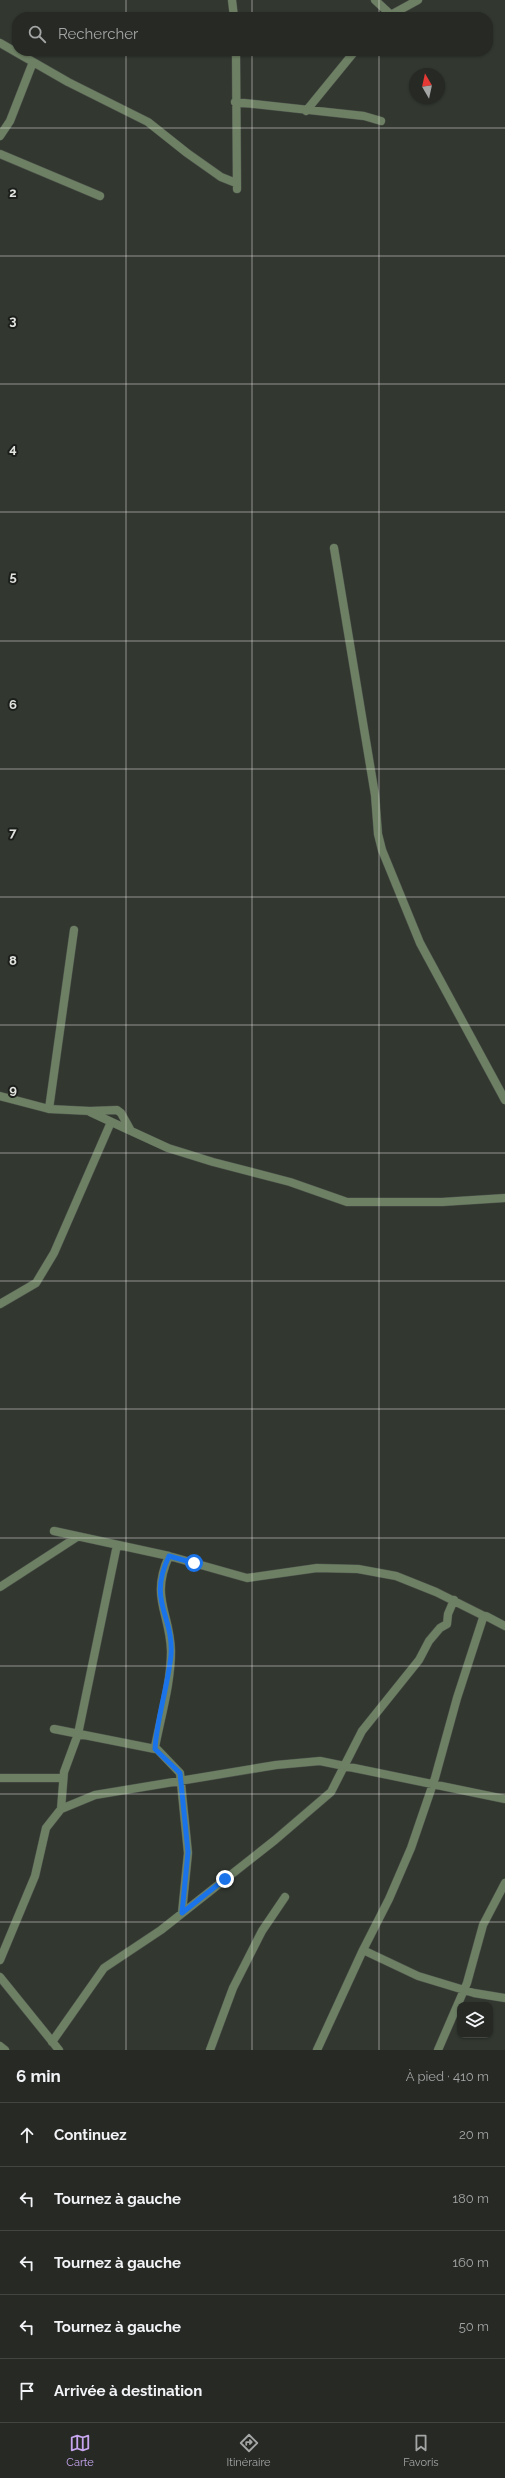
<!DOCTYPE html>
<html lang="fr">
<meta charset="utf-8">
<style>
:root{--surface:#262924;--page:#2e312c;--text:#f1f3f6;--muted:#a4a6a6;--line:#424541;--accent:#c7a6ef}
body{margin:0;font-family:Raleway,sans-serif;background:var(--page);color:var(--text)}
.controls{position:absolute;right:12px;bottom:12px;display:grid;overflow:hidden;border-radius:8px;box-shadow:0 1px 3px #0004}
.controls button{width:36px;height:36px;display:grid;place-items:center;padding:0;border:0;border-bottom:1px solid var(--line);background:var(--surface);color:var(--text);font:20px sans-serif}
.compass{position:absolute;left:409px;top:68px;width:36px;height:36px;border-radius:50%;background:var(--surface);box-shadow:0 1px 3px #0004;rotate:351deg}
.stop{position:absolute;width:12px;height:12px;margin:-9px;border:3px solid #1a73e8;border-radius:50%;background:#fff}
.stop.end{background:#1a73e8;border-color:#fff;box-shadow:0 1px 4px #0008}
.list{margin:0;padding:0;list-style:none}
h2{display:flex;justify-content:space-between;align-items:center;height:52px;margin:0;padding:0 16px;font-size:17px}
h2 small{font-size:13px;font-weight:400;color:var(--muted)}
.list li{display:grid;grid-template-columns:26px 1fr auto;gap:12px;align-items:center;box-sizing:border-box;height:64px;padding:0 16px;border-top:1px solid var(--line)}
.list b{display:block;font-size:15px;white-space:nowrap}
.list em{font-size:13px;font-style:normal;color:var(--muted)}
.icon{flex:none;width:22px;height:22px;fill:none;stroke:currentColor;stroke-width:2;stroke-linecap:round;stroke-linejoin:round}
.map{position:relative;flex:none;width:505px;height:2050px;overflow:hidden}
.search{position:absolute;background:var(--surface);box-shadow:0 1px 3px #0004;left:12px;right:12px;top:12px;height:44px;display:flex;align-items:center;gap:10px;box-sizing:border-box;padding:0 14px;border-radius:16px;color:var(--muted);font-size:15px}
.sheet{height:372px;background:var(--surface)}
nav{display:flex;justify-content:space-around;align-items:center;box-sizing:border-box;height:56px;border-top:1px solid var(--line);background:var(--surface);font-size:11px;color:var(--muted)}
nav a{display:grid;justify-items:center;gap:2px}
nav .on{color:var(--accent)}
.map>svg:first-child{display:block}
</style>
<div class="map">
<svg width="505" height="2050" viewBox="0 0 505 2050">
<rect width="100%" height="100%" fill="#323730"/>
<g fill="none" stroke-linecap="round" stroke-linejoin="round">
<defs>
<path id="street" d="M232,0l2,17
M375,0l15,14
M387,17l31,-17
M0,43l68,39 80,40 39,31 34,24 15,6
M236,51l1,138
M235,102l129,14 17,5
M306,111l49,-60
M0,136l10,-15 23,-59
M0,154l100,42
M334,548l41,247 3,39 4,16 38,93 85,157
M0,1096l49,13 41,2 27,-1 4,3 10,18 37,17 45,14 77,20 57,20h95l63,-4
M49,1109l25,-179
M90,1112l41,19
M0,1304l36,-21 18,-30 57,-131
M54,1531l115,25 78,22 70,-10 41,1 38,7 40,16 48,24
M169,1556c-19,42 1,56 2,95 0,32 -10,65 -16,96l25,26 8,80 -6,60
M0,1587l77,-50
M54,1729l101,20
M0,1778h63
M61,1809l3,-37 14,-38 39,-189
M363,1950l26,-51 22,-51 24,-70 22,-80 26,-80 3,-2 19,10
M0,1960l35,-84 11,-48 15,-19 34,-14 181,-30 44,-4 185,38
M0,1977l59,73
M52,2042l52,-74 57,-38 114,-90 56,-48 31,-61 57,-71 10,-19 11,-13 7,-4 1,-10 6,-14
M0,2046l5,4
M210,2050l23,-62 29,-57 23,-34
M317,2050l46,-100 55,26 56,17 31,5
M438,2050l29,-67 16,-58 22,-42"/>
</defs>
<use href="#street" stroke="#4e534c" stroke-width="9"/>
<use href="#street" stroke="#6d8064" stroke-width="8"/>
</g>
<g fill="none" stroke-linecap="round" stroke-linejoin="round">
<path stroke="#1a73e8" stroke-width="5" d="M194,1563l-25,-7c-22,46 5,59 2,99 -3,31 -14,62 -16,94l25,24 8,79 -6,61 43,-34"/>
</g>
<path fill="none" stroke="#e1e4df" stroke-width="1" stroke-opacity="0.55" d="M126,0v17M252,0v17M379,0v17M126,51v1999M252,51v1999M379,51v1999M0,128h505M0,256h505M0,384h505M0,512h505M0,641h505M0,769h505M0,897h505M0,1025h505M0,1153h505M0,1281h505M0,1409h505M0,1538h505M0,1666h505M0,1794h505M0,1922h505"/>
<g font-size="13" text-anchor="middle" font-weight="bold" fill="#e1e4df" stroke="#1b1e1a" stroke-width="4" stroke-linejoin="round" paint-order="stroke">
<text x="13" y="197">2</text>
<text x="13" y="325">3</text>
<text x="13" y="453">4</text>
<text x="13" y="581">5</text>
<text x="13" y="709">6</text>
<text x="13" y="837">7</text>
<text x="13" y="965">8</text>
<text x="13" y="1094">9</text>
</g>
</svg>
<div class="controls">
<button><svg class="icon" aria-label="layers" viewBox="0 0 24 24"><path d="M12 4l9 5-9 5-9-5zM3 14l9 5 9-5"/></svg></button>
</div>
<svg class="compass" viewBox="-18 -18 36 36"><path d="M0-13l5 13h-10z" fill="#e53935"/><path d="M0 13l5-13h-10z" fill="#a4a6a6"/></svg>
<div class="stop" style="left:194px;top:1563px"></div>
<div class="stop end" style="left:225px;top:1879px"></div>
<div class="search"><svg class="icon" aria-label="search" viewBox="0 0 24 24"><circle cx="10" cy="10" r="6"/><path d="M15 15l6 6"/></svg>Rechercher</div>
</div>
<section class="sheet">
<h2>6 min<small>À pied · 410 m</small></h2>
<ul class="list">
<li><svg class="icon" aria-label="ahead" viewBox="0 0 24 24"><path d="M12 20V5M6 11l6-6 6 6"/></svg><div><b>Continuez</b></div><em>20 m</em></li>
<li><svg class="icon" aria-label="left" viewBox="0 0 24 24"><path d="M17 20v-9H6M10 6l-5 5 5 5"/></svg><div><b>Tournez à gauche</b></div><em>180 m</em></li>
<li><svg class="icon" aria-label="left" viewBox="0 0 24 24"><path d="M17 20v-9H6M10 6l-5 5 5 5"/></svg><div><b>Tournez à gauche</b></div><em>160 m</em></li>
<li><svg class="icon" aria-label="left" viewBox="0 0 24 24"><path d="M17 20v-9H6M10 6l-5 5 5 5"/></svg><div><b>Tournez à gauche</b></div><em>50 m</em></li>
<li><svg class="icon" aria-label="arrive" viewBox="0 0 24 24"><path d="M6 21V4h12l-3 4 3 4H6"/></svg><div><b>Arrivée à destination</b></div></li>
</ul>
</section>
<nav>
<a class="on"><svg class="icon" aria-label="map" viewBox="0 0 24 24"><path d="M3 6l6-2 6 2 6-2v14l-6 2-6-2-6 2zM9 4v14M15 6v14"/></svg>Carte</a>
<a><svg class="icon" aria-label="directions" viewBox="0 0 24 24"><path d="M12 3l9 9-9 9-9-9zM9 14v-3h6M13 9l2 2-2 2"/></svg>Itinéraire</a>
<a><svg class="icon" aria-label="saved" viewBox="0 0 24 24"><path d="M7 4h10v16l-5-4-5 4z"/></svg>Favoris</a>
</nav>
